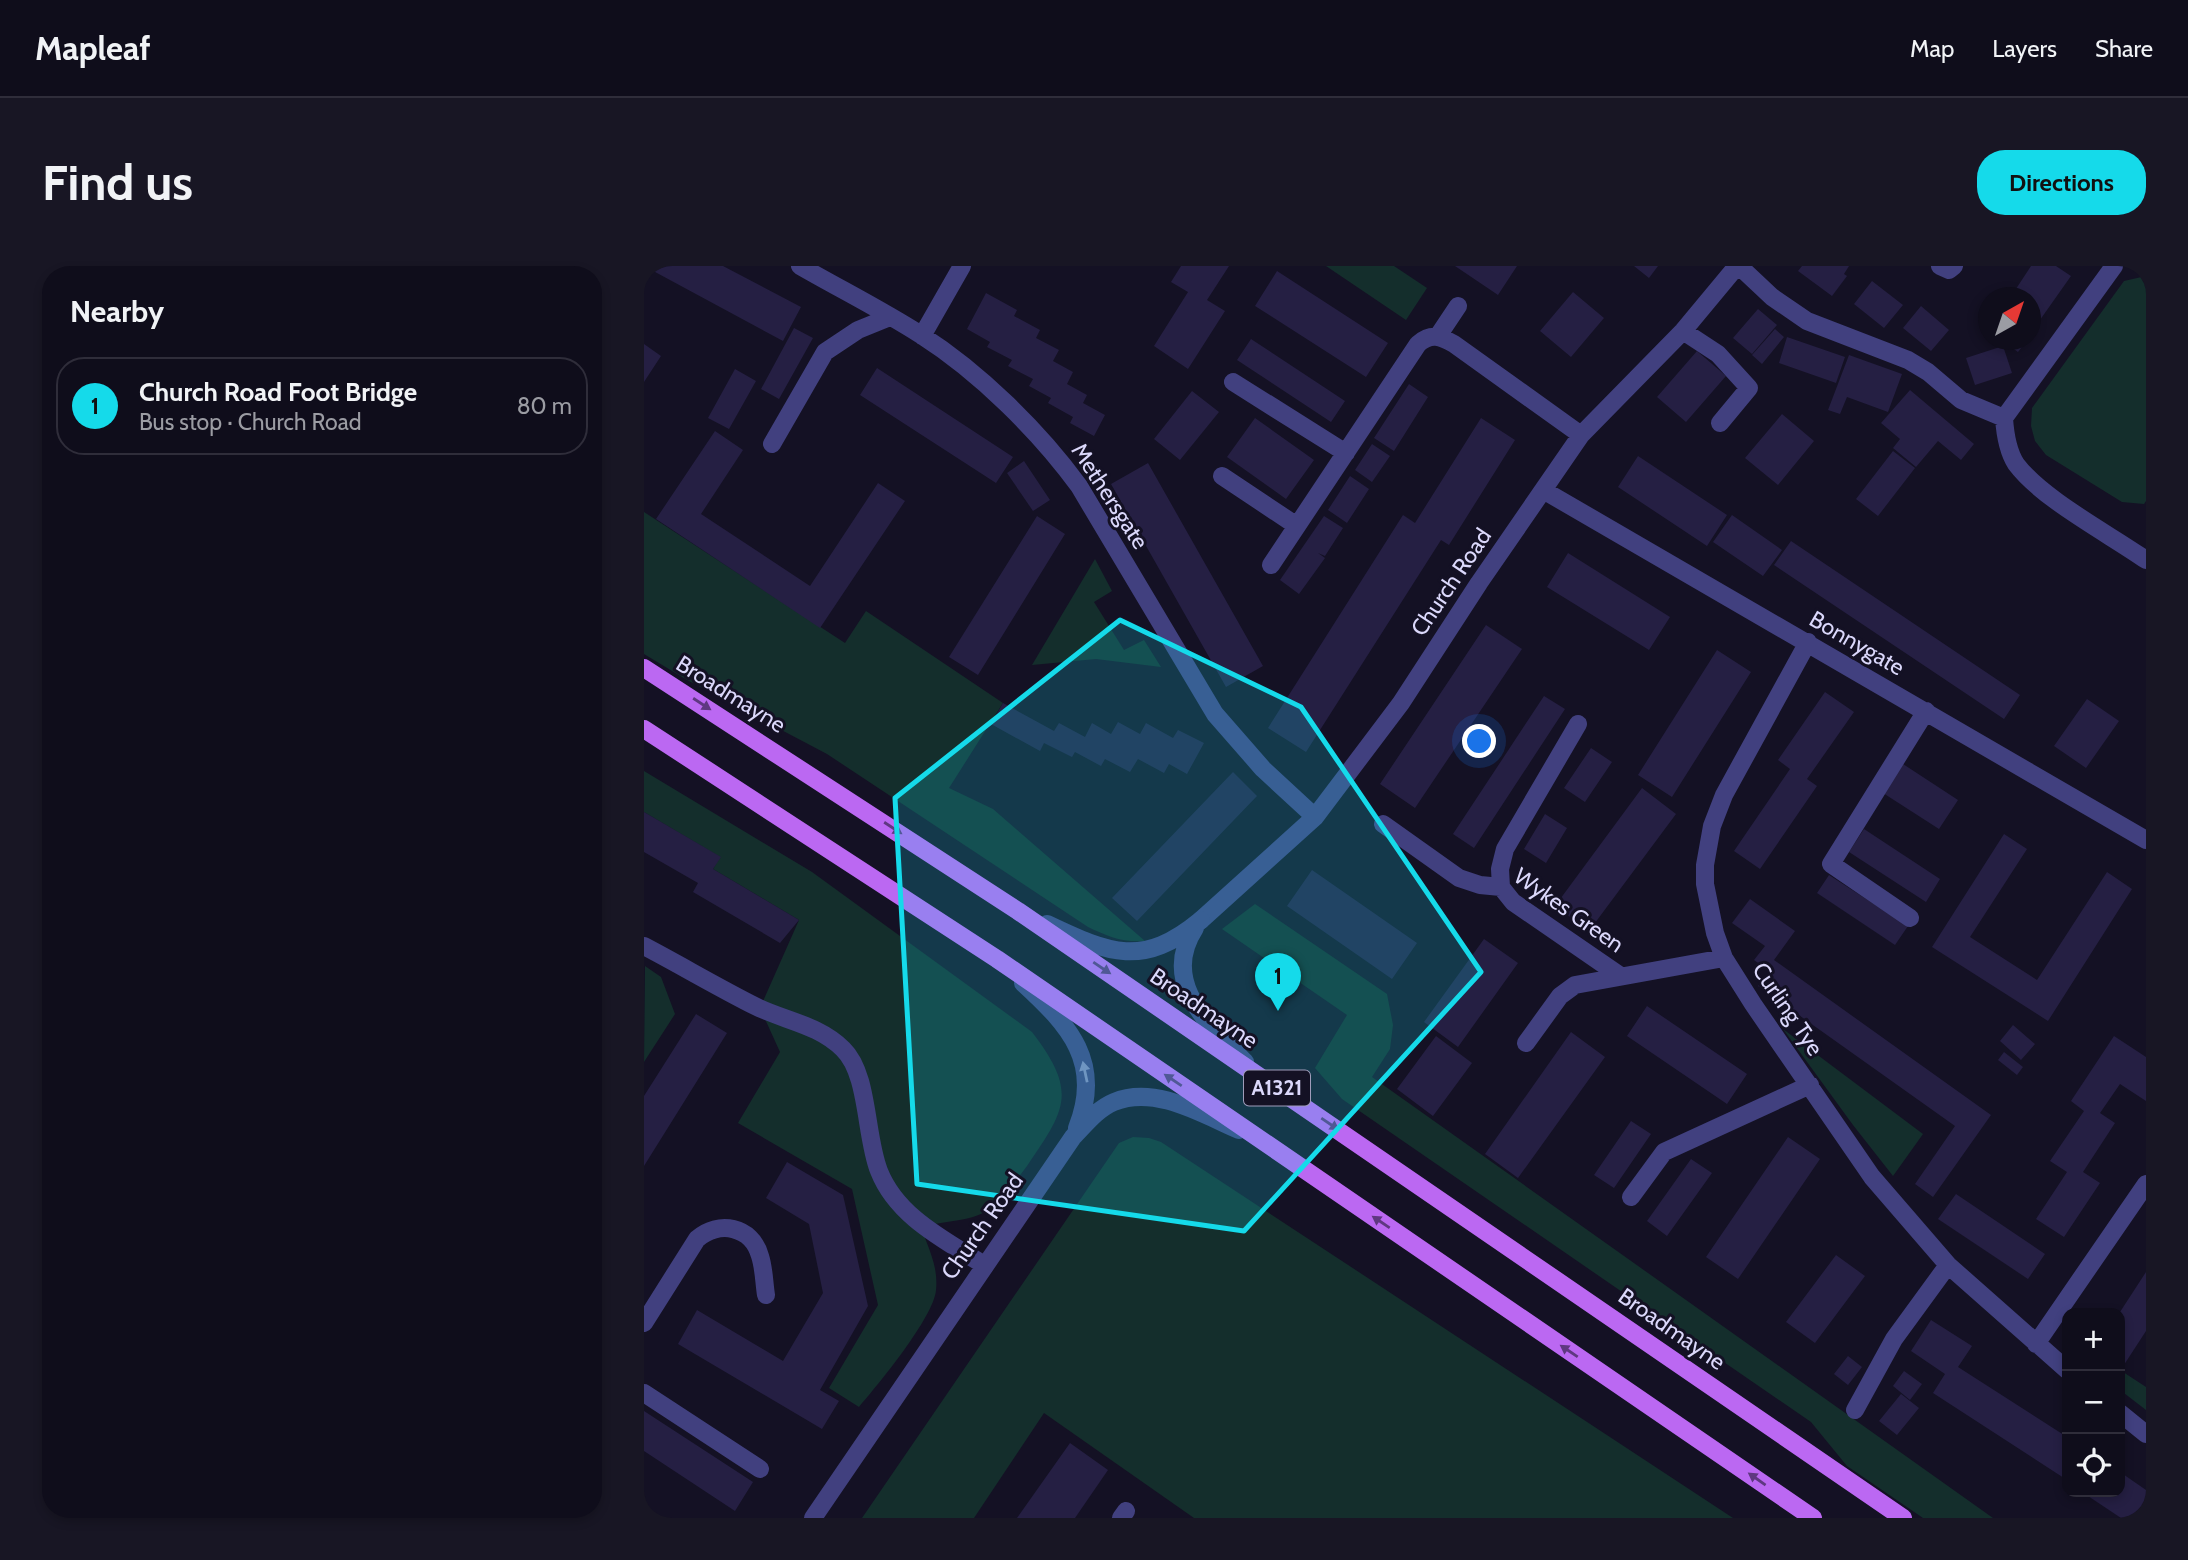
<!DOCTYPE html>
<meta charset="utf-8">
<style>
:root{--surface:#0f0d1b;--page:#181624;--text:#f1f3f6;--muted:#9b9ca3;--line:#2f2d3a;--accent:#15daea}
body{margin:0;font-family:Cabin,sans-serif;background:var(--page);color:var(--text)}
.controls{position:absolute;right:21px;bottom:21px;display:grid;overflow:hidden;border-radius:14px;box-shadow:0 4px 10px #0003}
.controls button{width:63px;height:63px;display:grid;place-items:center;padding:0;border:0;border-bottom:2px solid var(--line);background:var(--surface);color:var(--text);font:35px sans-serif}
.compass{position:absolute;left:1334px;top:21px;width:63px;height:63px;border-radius:50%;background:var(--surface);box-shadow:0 4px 10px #0003;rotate:40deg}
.you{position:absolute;left:836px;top:476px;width:24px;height:24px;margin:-18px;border:5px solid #fff;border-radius:50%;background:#1a73e8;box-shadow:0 0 0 10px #1a73e833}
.badge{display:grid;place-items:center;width:46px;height:46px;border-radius:50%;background:var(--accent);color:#111;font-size:23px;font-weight:700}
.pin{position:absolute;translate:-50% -58px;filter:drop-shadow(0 2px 4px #0008)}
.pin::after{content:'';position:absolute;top:37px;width:24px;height:21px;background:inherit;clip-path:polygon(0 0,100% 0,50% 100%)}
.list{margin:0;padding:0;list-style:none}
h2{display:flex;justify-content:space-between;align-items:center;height:91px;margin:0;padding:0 28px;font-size:30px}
h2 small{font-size:23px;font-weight:400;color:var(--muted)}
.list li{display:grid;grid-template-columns:46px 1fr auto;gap:21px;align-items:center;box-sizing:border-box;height:98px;margin:0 14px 14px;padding:0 14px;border:2px solid var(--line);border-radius:28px}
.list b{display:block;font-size:26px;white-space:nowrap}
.list p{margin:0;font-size:23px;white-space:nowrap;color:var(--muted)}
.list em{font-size:23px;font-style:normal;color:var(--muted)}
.icon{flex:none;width:38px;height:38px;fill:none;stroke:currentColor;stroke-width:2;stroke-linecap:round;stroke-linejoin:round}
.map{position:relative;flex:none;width:1502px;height:1252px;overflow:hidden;border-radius:28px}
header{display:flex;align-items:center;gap:42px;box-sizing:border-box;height:98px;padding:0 35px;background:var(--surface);border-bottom:2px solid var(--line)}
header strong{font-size:33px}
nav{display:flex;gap:38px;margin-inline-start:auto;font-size:24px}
.intro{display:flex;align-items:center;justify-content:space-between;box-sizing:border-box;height:168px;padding:0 42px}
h1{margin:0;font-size:49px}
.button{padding:18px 32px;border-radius:28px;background:var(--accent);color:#111;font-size:24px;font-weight:700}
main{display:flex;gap:42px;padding:0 42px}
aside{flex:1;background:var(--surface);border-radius:28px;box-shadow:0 4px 10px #0003}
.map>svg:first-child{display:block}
</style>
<header>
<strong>Mapleaf</strong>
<nav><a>Map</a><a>Layers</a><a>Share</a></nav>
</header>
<div class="intro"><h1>Find us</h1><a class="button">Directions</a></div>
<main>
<aside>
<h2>Nearby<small></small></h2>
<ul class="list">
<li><span class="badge">1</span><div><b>Church Road Foot Bridge</b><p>Bus stop · Church Road</p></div><em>80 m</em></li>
</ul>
</aside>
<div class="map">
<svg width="1502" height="1252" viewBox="0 0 1502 1252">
<rect width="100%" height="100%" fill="#141124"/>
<path fill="#142e2c" d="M682,0h68l33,22 -21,32z
M1502,10v225l-2,3 -22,-2 -76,-47 -11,-14 -4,-15 1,-18 92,-127z
M0,246l201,131 21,-32 137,92 -54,85 44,21 152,132c-22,2 -38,-5 -57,-14l-261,-173 -140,-74 -43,-26z
M451,293l17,32 -18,11 30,48 20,-10 17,27 -65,-8 -64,6z
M0,505l168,101 220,160c46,60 34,77 -5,134 -13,17 -25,36 -44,47 -13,7 -33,8 -48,11l-10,14c7,18 13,33 11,52 -2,27 -58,95 -77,117l-30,-19 49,-83 -26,-116 -114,-66 42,-71 -20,-44 39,-88 -86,-51 7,-12 -76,-45z
M611,638l132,90 6,31 -3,24 -18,28 621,441h-70l-76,-52 -36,-44 -469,-323 -27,-31 32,-53 -125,-86z
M1,700l16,11 14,37 -31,48z
M1139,763l140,105 -30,42 -40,-51z
M489,871l16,1 12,4 572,376h-539l-150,-105 -70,105h-112l257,-375z
M1476,1104l26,17v23l-26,-20z"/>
<path fill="#251f43" d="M0,0h79l78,41 -18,34z
M537,0h48l-22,34 18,11 -37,58 -34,-23 34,-54 -17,-10z
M811,0h62l-19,29z
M990,0h24l-9,12z
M1158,0h47l-5,8 3,2 -15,20 -34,-25z
M1387,0h25l15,10 -41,58v-36h-20z
M633,5l111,72 -22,34 -111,-71z
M1228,15l31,24 -19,23 -30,-24z
M929,26l31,26 -33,39 -31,-26z
M342,27l31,17 -3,6 26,14 -4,8 23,12 -6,11 20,11 -6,12 20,11 -4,8 22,12 -11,21 -24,-13 3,-6 -25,-14 3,-5 -22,-12 4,-7 -25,-13 4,-6 -25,-13 3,-5 -23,-13z
M1277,40l28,24 -18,21 -28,-23z
M1114,43l19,16 -25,29 -19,-16z
M150,62l19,10 -34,61 -18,-10z
M1131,63l9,8 -22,27 -10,-9z
M1143,71l58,20 -9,26 -57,-20z
M607,73l94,62 -14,21 -94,-62z
M1357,74h26l-9,12z
M0,78l17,12 -17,26z
M1359,80l9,27 -37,12 -9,-27z
M1053,85l29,25 -40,46 -29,-25z
M1205,89l53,19 -14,38 -41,-15 -7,17 -12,-4z
M233,102l136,89 -17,26 -136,-88z
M91,103l21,12 -27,48 -21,-11z
M765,118l19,13 -34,54 -20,-13z
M1266,124l64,54 -13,16 -23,-19 -22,26 -23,-19 7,-9 -19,-16z
M548,125l27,21 -39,48 -26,-21z
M1138,148l32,27 -36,44 -33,-27z
M611,152l59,42 -28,39 -59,-42z
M837,152l34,22 -66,105 -8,-5 -135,212 -38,-24 135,-213 12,8z
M71,165l28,19 -42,64 109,72 68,-103 27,18 -85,127 -164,-109z
M728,178l18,12 -18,26 -17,-12z
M1249,185l22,17 -37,48 -22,-17z
M994,190l89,59 -20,31 -89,-59z
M380,195l26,39 -17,11 -26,-38z
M504,197l115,203 -37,21 -115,-203z
M706,210l19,13 -22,34 -19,-13z
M1088,249l50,35 -19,26 -50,-34z
M393,250l28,18 -87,141 -29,-18z
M680,250l19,12 -18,28 -7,-3 7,5 -26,36 -19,-14z
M1147,275l229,154 -16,24 -230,-154z
M924,287l102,64 -21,33 -102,-63z
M842,359l36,24 -107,159 -35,-24z
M1073,384l34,22 -79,125 -34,-22z
M1181,426l29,20 -47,67 10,7 -57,83 -26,-18 56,-82 -12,-9z
M900,430l21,13 -91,139 -21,-14z
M1443,433l32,22 -33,47 -32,-22z
M359,437l51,28 5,-8 26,14 7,-14 19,11 7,-12 22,12 6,-11 27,15 5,-8 26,13 -17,31 -18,-10 -5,9 -26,-14 -8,13 -25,-13 -4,7 -26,-14 -3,5 -28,-14 -4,8 -49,-27z
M947,482l21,14 -27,40 -21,-14z
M1259,498l55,36 -19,29 -56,-36z
M589,506l24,24 -120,125 -25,-23z
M998,522l34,26 -87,117 -34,-25z
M0,546l77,45 -8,12 86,51 -19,23 -87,-51 5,-9 -54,-31z
M901,548l22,14 -21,35 -22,-14z
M1220,563l76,50 -14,23 -77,-50z
M1360,568l23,15 -57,88 67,43 70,-108 25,17 -84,132 -116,-74z
M668,604l105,73 -25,36 -105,-73z
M1185,609l79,51 -13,19 -78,-52z
M1106,633l45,32 -21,29 217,155 -58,82 -18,-13 40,-58 -197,-140 11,-15 -15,-11 11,-14 -33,-23z
M840,673l34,24 -60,84 -34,-25z
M1003,740l100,68 -20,30 -100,-68z
M52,748l31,19 -83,133v-70z
M1369,759l22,19 -14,16 -21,-19z
M927,766l34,25 -87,121 -33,-24z
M792,770l36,27 -39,53 -36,-27z
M1470,770l32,21v44l-26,-17 -20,29 15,10 -32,49 17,11 -36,54 -28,-18 31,-47 -17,-11 34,-50 -13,-10z
M1360,786l19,15 -6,8 -19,-15z
M987,855l20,13 -37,54 -20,-13z
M1144,871l32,22 -82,120 -32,-22z
M1047,893l21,14 -45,63 -20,-15z
M143,896l56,33 25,111 -48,84 19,11 -17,28 -144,-85 19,-34 86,51 40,-68 -14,-69 -43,-26z
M1312,928l89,60 -17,25 -90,-60z
M1192,989l29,21 -50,67 -29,-21z
M1502,1006v59l-26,40v-59z
M1287,1054l41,26 -14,21 109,70v43l-134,-87 12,-19 -34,-23z
M1204,1090l14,11 -14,18 -14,-11z
M1260,1105l18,13 -12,16 -17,-14z
M1257,1128l18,14 -22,27 -18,-14z
M0,1145l109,71 -18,29 -91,-60z
M426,1177l38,27 -33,48h-58z
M1476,1206l26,18v28h-25l-39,-26h38z"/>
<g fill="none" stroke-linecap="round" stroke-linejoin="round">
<path stroke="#41407f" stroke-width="18" d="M156,0c40,23 82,44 121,69 58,37 118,96 158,151l136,228 48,55 52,48
M1095,0l33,31 35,24 101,39 20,12 33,28 43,18
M1296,0l9,4 5,-4
M1470,0l-110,152c1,15 3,32 12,46 26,35 93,70 130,96
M1039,65l35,23 31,34 -29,35
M278,70l40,-70
M794,70l20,-30
M589,116l113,71
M128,178l53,-92 33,-22 32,-13
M578,210l75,50
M899,224l603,350
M627,299l147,-221c13,-11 22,-8 36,0l127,91
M1164,376l-84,153 -12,31 -7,39v19l10,49 9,25 29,46 119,173 76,88 119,105
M739,558l76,54 21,7 21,2 12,15 106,73
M857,621l-1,-18 5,-20 73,-125
M1266,652l-79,-54 95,-153
M557,654l114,-103 86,-114 78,-120 102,-148 102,-104 54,-65
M0,680c38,20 75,42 113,61 29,14 62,18 86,42 26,25 22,87 36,122 18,46 66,69 105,94
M379,717c47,43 80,80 54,145
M882,777l34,-47 15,-11 149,-27
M987,931l33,-45 146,-67
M0,1057l53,-84c21,-19 55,-13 63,17 4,12 4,26 6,39
M1392,1078l110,-160
M0,1127l116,76
M1211,1144l39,-71 54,-74
M1476,1147l26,21
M169,1252l260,-381c12,-12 24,-28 41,-35 41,-17 88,12 125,28
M477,1252l5,-7"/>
<path stroke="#41407f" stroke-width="18" d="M403,658c63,30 96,44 154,-4
M551,662c-36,55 15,97 50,134"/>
<path stroke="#bb68f2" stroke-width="18" d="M0,402l374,243 885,607
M0,463l353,230 816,559"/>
</g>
<defs><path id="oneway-solid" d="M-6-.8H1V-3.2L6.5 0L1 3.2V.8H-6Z" transform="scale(1.75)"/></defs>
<g fill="#5f3881">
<use href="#oneway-solid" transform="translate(58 438) rotate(33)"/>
<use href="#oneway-solid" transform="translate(249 562) rotate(33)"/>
<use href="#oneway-solid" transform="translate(458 702) rotate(34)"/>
<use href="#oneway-solid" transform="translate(529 814) rotate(-146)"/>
<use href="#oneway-solid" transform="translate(686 858) rotate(34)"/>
<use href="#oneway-solid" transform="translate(737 956) rotate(-146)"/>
<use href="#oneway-solid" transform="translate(925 1085) rotate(-146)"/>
<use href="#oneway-solid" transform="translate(1113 1213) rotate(-145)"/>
</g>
<use fill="#8684b7" href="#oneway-solid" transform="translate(441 806) rotate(-102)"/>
<path fill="#15daea" fill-opacity="0.2" stroke="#15daea" stroke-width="5" stroke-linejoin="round" d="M476,354l181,87 180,265 -237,259 -327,-47 -22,-386z"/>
<g text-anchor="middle" stroke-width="6" stroke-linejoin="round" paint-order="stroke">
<rect fill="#141124" stroke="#9f9cba" stroke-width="2" x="600" y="804.5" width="66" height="35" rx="5"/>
<g font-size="21" font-weight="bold" fill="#dbd8fb">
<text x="633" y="829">A1321</text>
</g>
<g font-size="23" fill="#dbd8fb" stroke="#141124">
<text transform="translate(466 230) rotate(57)" y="8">Methersgate</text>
<text transform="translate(807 316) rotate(-56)" y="8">Church Road</text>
<text transform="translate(1213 377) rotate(30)" y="8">Bonnygate</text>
<text transform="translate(87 428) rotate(32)" y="8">Broadmayne</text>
<text transform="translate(925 644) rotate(35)" y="8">Wykes Green</text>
<text transform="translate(560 742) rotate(34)" y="8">Broadmayne</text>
<text transform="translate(1144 743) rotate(56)" y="8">Curling Tye</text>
<text transform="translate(338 960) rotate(-55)" y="8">Church Road</text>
<text transform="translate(1028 1063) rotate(35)" y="8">Broadmayne</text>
</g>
</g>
</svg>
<div class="controls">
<button>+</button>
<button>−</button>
<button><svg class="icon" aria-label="locate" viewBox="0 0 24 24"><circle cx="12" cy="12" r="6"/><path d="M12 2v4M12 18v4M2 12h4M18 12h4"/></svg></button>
</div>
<svg class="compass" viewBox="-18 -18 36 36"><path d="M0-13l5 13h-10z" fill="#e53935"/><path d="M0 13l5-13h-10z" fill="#9b9ca3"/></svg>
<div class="you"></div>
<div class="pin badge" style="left:634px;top:745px">1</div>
</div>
</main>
